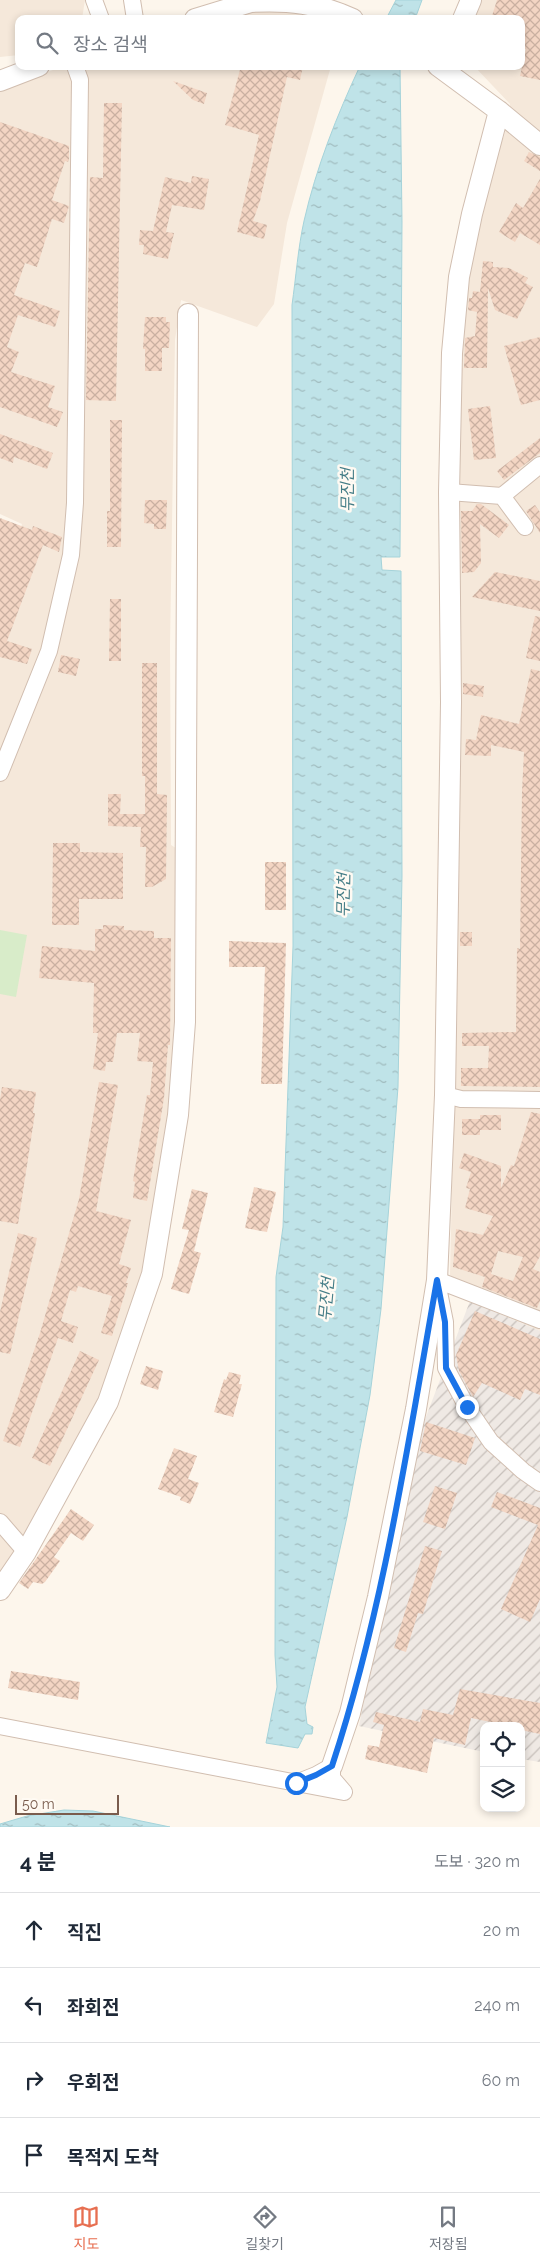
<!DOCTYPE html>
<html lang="ko">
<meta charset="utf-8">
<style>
:root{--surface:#fff;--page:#f6f6f7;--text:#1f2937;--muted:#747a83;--line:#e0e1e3;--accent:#e76f51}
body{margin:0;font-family:Raleway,"Noto Sans KR",sans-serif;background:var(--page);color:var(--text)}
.controls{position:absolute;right:15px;bottom:15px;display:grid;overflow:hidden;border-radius:10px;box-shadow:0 2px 8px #0003}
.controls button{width:45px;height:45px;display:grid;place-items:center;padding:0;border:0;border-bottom:1px solid var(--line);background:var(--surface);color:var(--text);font:25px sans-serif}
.scale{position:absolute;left:15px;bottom:12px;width:104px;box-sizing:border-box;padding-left:5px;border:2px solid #7a5c4d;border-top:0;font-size:14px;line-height:18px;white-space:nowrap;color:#7a5c4d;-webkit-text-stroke:4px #fffaf3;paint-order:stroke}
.stop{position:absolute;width:15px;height:15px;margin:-11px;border:4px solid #1a73e8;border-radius:50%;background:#fff}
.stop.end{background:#1a73e8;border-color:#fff;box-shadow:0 1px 5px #0008}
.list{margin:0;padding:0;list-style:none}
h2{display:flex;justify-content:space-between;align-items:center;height:65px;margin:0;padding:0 20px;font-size:21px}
h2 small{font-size:16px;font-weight:400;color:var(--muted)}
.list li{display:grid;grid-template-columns:32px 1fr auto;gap:15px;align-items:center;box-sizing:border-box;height:75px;padding:0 20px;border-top:1px solid var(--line)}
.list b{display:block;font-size:19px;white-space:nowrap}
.list em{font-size:16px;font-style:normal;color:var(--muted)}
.icon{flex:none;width:28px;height:28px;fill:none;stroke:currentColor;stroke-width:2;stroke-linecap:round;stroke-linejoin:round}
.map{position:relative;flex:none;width:540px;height:1827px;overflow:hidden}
.search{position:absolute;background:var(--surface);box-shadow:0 2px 8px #0003;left:15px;right:15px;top:15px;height:55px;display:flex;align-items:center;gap:12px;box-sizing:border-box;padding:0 18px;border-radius:10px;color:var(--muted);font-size:19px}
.sheet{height:365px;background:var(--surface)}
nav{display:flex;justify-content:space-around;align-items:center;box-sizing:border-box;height:70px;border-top:1px solid var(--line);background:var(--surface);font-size:14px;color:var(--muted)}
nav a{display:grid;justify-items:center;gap:2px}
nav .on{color:var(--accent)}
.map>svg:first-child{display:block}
</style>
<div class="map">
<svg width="540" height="1827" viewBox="0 0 540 1827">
<defs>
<pattern id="industrial-furrows" width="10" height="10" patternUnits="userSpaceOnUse" patternTransform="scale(1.25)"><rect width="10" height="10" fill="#efe9e4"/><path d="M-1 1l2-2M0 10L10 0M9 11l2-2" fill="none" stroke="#c7c0bb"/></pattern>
<pattern id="water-ripples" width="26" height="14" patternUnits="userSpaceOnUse" patternTransform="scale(1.25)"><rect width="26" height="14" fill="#bfe3e8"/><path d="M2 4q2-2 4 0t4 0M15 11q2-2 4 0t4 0" fill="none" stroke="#a0bbbe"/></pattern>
<pattern id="building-cross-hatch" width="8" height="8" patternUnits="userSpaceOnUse" patternTransform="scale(1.25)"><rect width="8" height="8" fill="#f3d5c3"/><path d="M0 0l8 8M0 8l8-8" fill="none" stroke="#cab0a1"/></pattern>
</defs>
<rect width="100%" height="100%" fill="#fdf6ec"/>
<path fill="#f5e8da" d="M0,0h85l-3,19h-63v36l-19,2z
M479,0h61v1331l-70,-30 -20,-26 6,-270v-649l27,-168 21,-52 6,-32 -36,-38h47v-47h-48z
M270,9l23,3 20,7h-101z
M64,66h267l-44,157 -13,81 -17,23 -76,-27 -6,40 -5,306 1,199 8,5v189l-28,210 -50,152 -101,179v-994l22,-62 -22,-10v-425z"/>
<path fill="url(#industrial-furrows)" d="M470,1301l70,30v431l-19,-3v-33h-37v26l-125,-26 54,-275z"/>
<path fill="#d8ecc9" d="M0,930l27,5 -11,62 -16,-3z"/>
<path fill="url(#water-ripples)" stroke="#a5d3da" d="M396,0h26l-7,19h-29z
M360,66h40l2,156 -2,335h-19l1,13 19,1 1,305 -4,211 -17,222 -11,86 -23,122 -42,190 2,17 6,3 -1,7h-7l-7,14 -32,-5 11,-56 -2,-32 1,-378 7,-50 10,-281 -1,-641c4,-28 6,-57 12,-84 12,-53 33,-106 56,-155z
M64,1810l29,1 77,16h-170v-3l27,-8z"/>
<path fill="url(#building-cross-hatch)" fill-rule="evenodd" d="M497,0h43v80l-20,-4 6,-27h-5v-30h-30z
M241,66h62l-3,14 -13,-3 -27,124 -7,20 14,4 -3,14 -27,-7 22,-97 -34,-10z
M173,81l34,12 -3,11 -11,-4z
M104,103h18l-6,298 -30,-1 4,-223 13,1z
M0,122l69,24v13l-1,3 -3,-1 -13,39 17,6 -5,17 -12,-4 -15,48 -12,-4 -11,32 46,16 -5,16 -37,-12 -11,32 12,5 -8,20 44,14 -7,21 15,5 -6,15 -57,-20z
M529,152l11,5v14l-16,-10z
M192,176l17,3 -5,31 -32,-5 -6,27 8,1 -6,26 -25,-5 1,-9h-5l1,-15 13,1 12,-54 26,6z
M540,179v66l-20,-12 -5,9 -16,-10 17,-29 7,5z
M483,261l10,1v5l16,1 19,10 -3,5 8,4 -16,32 -22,-9 -7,-22 -1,80h-23l1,-30 10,-2 2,-24 -9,-2 1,-12h3l1,-7 7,1z
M145,317h21v5h4l-1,26h-7v23h-17v-22h-2z
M540,337v63l-19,5 -17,-59z
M490,406l6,52 -22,2 -6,-51z
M110,420h12l-1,127h-14v-36h3z
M0,434l53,19 -6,16 -33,-12 -1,6 -13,-5z
M540,438v15l-36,27 -7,-9z
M145,500h22l-1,29h-12v-5l-10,-1z
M477,504h4l28,21 -10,13 -19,-14 1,39 -7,9 -12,1 -1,-62h11z
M535,505l5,7v21l-14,-22z
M0,518l32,12 1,-4 29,11 -3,15 -16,-7 -36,96 25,8 -5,15 -27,-7z
M495,572l45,9v30l-68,-14z
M110,599h11v62h-12z
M535,616l5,1v44l-14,-3z
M61,655l19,4 -4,17 -18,-4z
M142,663h15v131l10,1 -1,84 -14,8h-7l1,-40h-6l1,-20 -33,-1v-32h13l-1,20h25v-38h-3z
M531,669l9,2v416l-79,-1v-18h27l1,-22h-27v-13l54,-1 1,-84 3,1 2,-158 2,-39 -33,-7v11l-26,-1 1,-16 10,1 5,-25 38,9z
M463,683l21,3 -1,11 -20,-3z
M53,843h27v9l43,1v46h-44v26h-27z
M265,862h21v48h-21z
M103,925l21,1v4l30,1v7h17l-1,107h-2l-4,53 -17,103 -14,-3 2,-16 -2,-1 14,-86h3l3,-33 -16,-1 3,-28h-23l-4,29h-7l-1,9 -12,-2 5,-36h-5l1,-50 -55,-5 3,-32 53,5v-22h8z
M460,932h12v14h-12z
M229,941l57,2 -4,141h-21l4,-117h-36z
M99,1082l19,3 -22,126 35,9 -12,44 12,4 -5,15h2l-16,53 -11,-3 11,-37 -34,-10 -2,6 -6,-2 -9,31 17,6 -5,16 -15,-5 -38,109 -17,-6 37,-108 39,-134z
M2,1087l34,5 -3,21h2l-17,111 -18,-3v-121z
M531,1112l9,2v142l-7,13 7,3v29l-3,7 -55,-21 3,-10 -32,-10 3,-38 27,6 10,-19 -28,-8 5,-19 -4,-1 5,-16 -12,-4 5,-15 37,13v22l10,-23 3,1zM498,1251l25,6 -10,24 -22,-7z
M480,1115h21v15h-21v5h-18v-16h18z
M254,1187l22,5 -9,40 -22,-4z
M192,1189l16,4 -14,58 7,2 -12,41 -18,-5 18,-59 -7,-1z
M18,1233l19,5 -27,116 -10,-2v-40z
M475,1311l65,28v56l-15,-6 -5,11 -38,-17 -9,14 -14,-26 -3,-16z
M80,1351l19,9 -49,106 -18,-8z
M146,1366l17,5 -5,19 -18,-6z
M229,1372l12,3 -2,9h3l-9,33 -19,-5 10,-33 2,1z
M426,1422l49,16 -9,27 -46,-14z
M174,1448l23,8 -9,23 11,4 -9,21 -10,-4 1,-3 -23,-8z
M435,1486l22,7 -12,36 -22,-7z
M497,1492l43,16v91l-10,23 -29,-13 37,-84 -47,-18z
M71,1509l23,16 -11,16 -12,-8 -17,24 6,4 -15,21 -3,2 -9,-2 -5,7 -9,-6z
M425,1546l17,5 -19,63 -5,-1 -12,39 -12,-4z
M11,1671l69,11 -2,18 -70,-12z
M460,1689l80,14v31l-19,-4v-4h-11l-39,-8 -6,27 -31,-7 -7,35 -62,-14 3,-14 11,2 5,-22 -11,-3 3,-10 44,10 3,-13 30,6z"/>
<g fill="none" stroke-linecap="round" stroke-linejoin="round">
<defs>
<path id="minor" d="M94,0l7,19
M132,0l3,19
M449,492l53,4 38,-31
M502,496l23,31
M0,773l49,-122 22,-96 4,-52 5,-423 -5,-14
M445,1095l16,4 79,1
M437,1280l103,40
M438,1287l7,35 1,46 21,39 24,35 32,29 17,12
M0,1522l26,30
M0,1726l344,66
M296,1783l20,-8 16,-9v12l12,14"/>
<path id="tertiary" d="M251,2c37,-2 67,1 102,17
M195,19l56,-17 1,-2
M463,19l8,-19
M438,66l61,45 41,34
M0,81l39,-15
M0,1590l26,-38 82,-150 44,-128 26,-159 7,-93 3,-708
M332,1766l18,-53 28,-116 38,-188 21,-129 8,-185 6,-393 -2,-210 3,-139 7,-76 13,-63 27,-103"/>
</defs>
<use href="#minor" stroke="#d1beb0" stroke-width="18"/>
<use href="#tertiary" stroke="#d1beb0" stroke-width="22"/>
<use href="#minor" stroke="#fff" stroke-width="16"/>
<use href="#tertiary" stroke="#fff" stroke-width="20"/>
</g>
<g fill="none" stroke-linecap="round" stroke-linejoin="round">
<path stroke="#1a73e8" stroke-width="6" d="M296,1783l20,-8 16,-9c52,-158 76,-323 105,-486l8,42 1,46 21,39"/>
</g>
<g text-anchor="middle" stroke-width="5" stroke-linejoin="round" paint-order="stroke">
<g font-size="16" font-style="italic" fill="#437c86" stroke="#fffaf3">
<text transform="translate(347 490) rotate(-90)" y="6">무진천</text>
<text transform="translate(343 895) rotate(-89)" y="6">무진천</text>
<text transform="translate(326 1299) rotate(-85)" y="6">무진천</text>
</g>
</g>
</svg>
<div class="controls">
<button><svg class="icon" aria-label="locate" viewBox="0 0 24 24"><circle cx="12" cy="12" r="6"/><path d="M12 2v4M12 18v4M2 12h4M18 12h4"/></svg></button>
<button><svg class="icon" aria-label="layers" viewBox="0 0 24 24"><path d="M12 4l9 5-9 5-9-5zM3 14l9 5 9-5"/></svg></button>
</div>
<div class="scale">50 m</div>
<div class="stop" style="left:296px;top:1783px"></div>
<div class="stop end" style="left:467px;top:1407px"></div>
<div class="search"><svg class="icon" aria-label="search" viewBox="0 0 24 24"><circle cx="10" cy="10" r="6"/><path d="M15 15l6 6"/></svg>장소 검색</div>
</div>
<section class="sheet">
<h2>4 분<small>도보 · 320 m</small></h2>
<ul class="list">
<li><svg class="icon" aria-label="ahead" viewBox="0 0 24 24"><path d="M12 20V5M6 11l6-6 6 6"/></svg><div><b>직진</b></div><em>20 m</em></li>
<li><svg class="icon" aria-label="left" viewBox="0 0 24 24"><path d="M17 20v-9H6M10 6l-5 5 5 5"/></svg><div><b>좌회전</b></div><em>240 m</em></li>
<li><svg class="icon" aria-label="right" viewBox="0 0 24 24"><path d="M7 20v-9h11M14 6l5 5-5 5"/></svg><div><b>우회전</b></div><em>60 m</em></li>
<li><svg class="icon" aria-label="arrive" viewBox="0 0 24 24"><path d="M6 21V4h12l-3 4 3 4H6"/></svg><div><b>목적지 도착</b></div></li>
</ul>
</section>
<nav>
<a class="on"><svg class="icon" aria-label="map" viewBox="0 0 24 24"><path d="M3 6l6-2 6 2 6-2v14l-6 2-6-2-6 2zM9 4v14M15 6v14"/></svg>지도</a>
<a><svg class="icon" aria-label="directions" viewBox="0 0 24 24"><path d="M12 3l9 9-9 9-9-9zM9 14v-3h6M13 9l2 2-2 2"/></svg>길찾기</a>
<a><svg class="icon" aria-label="saved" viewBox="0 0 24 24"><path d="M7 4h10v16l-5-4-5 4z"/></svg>저장됨</a>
</nav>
